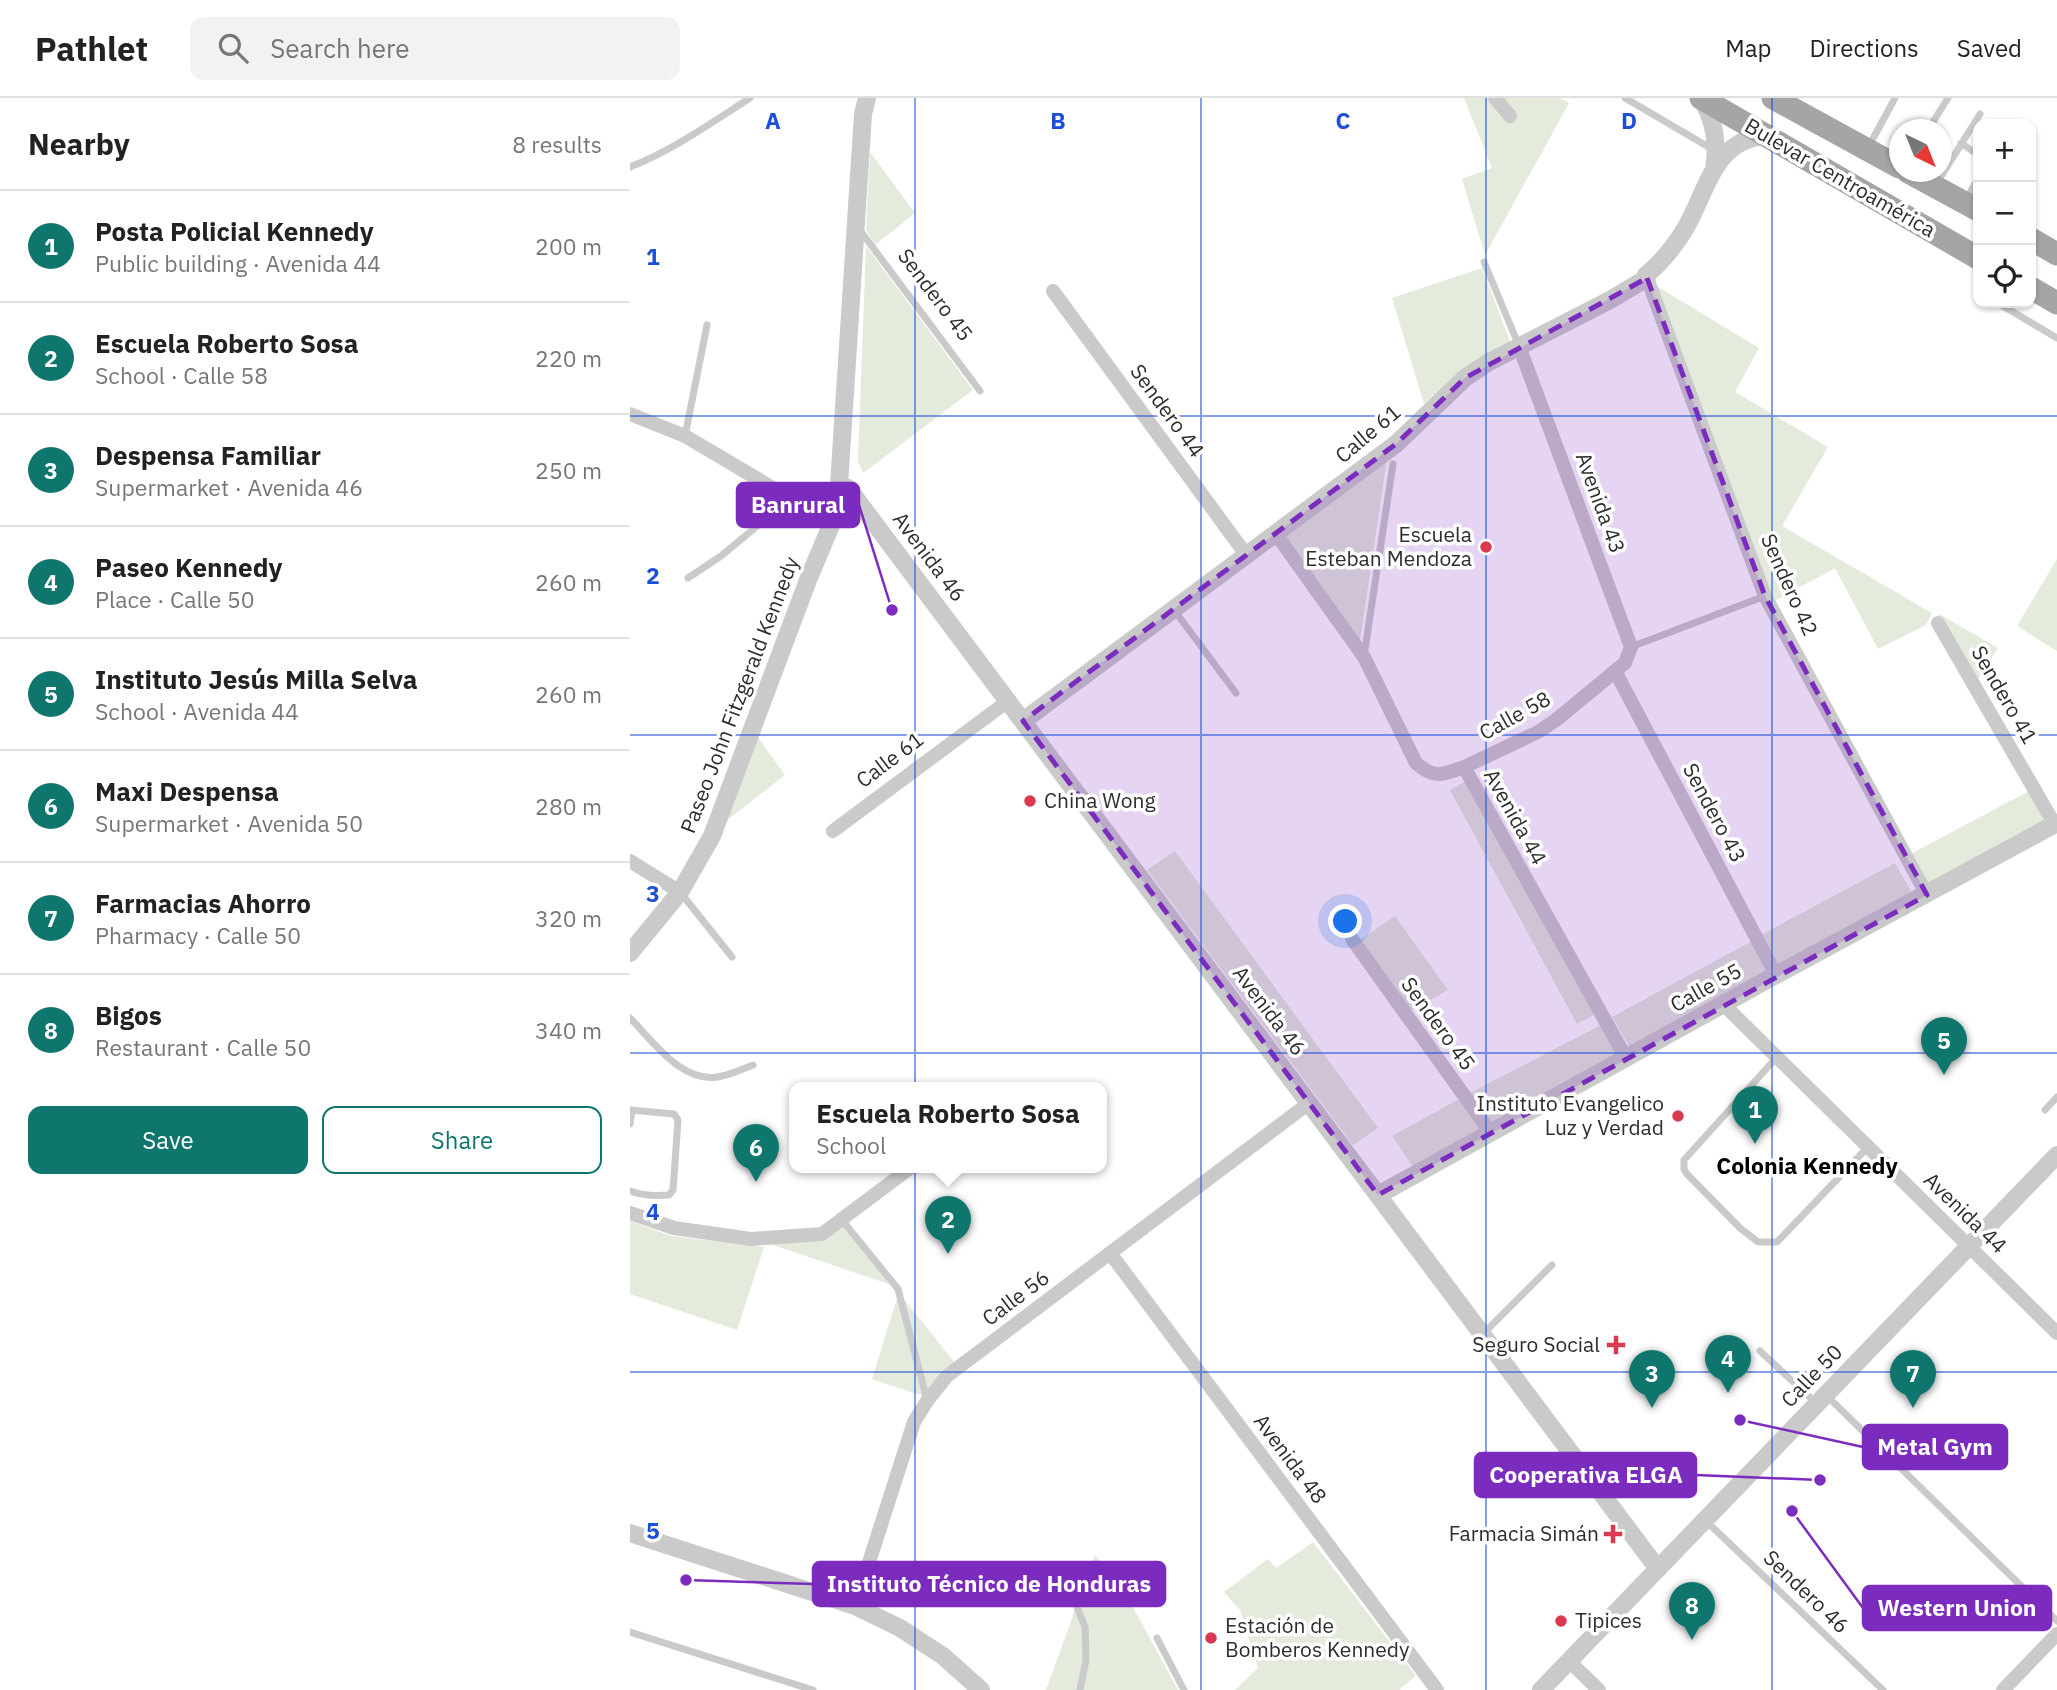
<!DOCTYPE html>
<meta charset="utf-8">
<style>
:root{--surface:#fff;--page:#f2f2f2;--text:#222;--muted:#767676;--line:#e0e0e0;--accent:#0f766e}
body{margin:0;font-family:"IBM Plex Sans",sans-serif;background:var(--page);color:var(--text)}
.controls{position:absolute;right:21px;top:21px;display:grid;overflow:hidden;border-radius:14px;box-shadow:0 2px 5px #0004}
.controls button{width:63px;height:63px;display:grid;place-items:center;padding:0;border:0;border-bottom:2px solid var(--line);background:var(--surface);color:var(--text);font:35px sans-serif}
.compass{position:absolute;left:1259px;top:21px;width:63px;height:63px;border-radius:50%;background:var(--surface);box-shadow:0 2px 5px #0004;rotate:137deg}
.you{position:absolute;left:716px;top:824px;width:24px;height:24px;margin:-18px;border:5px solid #fff;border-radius:50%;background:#1a73e8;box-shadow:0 0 0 10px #1a73e833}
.badge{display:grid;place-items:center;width:46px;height:46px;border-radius:50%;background:var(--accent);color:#fff;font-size:23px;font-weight:700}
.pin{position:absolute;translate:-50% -58px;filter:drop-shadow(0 2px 4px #0008)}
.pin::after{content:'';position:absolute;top:37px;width:24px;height:21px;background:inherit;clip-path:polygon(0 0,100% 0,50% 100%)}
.popup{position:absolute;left:159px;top:984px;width:318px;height:91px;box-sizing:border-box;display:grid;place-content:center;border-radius:14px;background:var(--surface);filter:drop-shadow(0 2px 5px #0005);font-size:23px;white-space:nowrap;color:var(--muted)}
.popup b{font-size:26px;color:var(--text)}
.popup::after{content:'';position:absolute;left:50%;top:100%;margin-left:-14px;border:14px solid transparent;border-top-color:var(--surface)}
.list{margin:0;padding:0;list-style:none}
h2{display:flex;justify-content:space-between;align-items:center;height:91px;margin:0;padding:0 28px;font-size:30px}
h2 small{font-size:23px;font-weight:400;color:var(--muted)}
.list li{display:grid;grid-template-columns:46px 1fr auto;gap:21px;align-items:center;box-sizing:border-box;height:112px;padding:0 28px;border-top:2px solid var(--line)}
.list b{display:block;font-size:26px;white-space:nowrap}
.list p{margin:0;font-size:23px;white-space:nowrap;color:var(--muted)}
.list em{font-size:23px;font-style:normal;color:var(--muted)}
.actions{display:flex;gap:14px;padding:21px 28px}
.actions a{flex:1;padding:16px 0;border:2px solid var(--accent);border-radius:14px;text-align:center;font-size:24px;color:var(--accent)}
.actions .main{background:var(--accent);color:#fff}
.icon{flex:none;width:38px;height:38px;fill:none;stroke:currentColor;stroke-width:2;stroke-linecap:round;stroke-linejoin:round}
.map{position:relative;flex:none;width:1427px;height:1592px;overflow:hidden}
header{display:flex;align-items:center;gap:42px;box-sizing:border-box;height:98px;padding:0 35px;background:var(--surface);border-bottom:2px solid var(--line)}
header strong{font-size:33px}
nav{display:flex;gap:38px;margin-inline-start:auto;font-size:24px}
.search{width:490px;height:63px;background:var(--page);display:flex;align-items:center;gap:18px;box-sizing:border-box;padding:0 24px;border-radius:14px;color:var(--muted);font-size:26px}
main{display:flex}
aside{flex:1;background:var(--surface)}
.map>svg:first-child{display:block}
</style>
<header>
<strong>Pathlet</strong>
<div class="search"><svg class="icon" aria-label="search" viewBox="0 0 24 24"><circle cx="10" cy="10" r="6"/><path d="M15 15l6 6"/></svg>Search here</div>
<nav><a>Map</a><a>Directions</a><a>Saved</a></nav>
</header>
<main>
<aside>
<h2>Nearby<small>8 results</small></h2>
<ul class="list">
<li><span class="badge">1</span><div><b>Posta Policial Kennedy</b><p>Public building · Avenida 44</p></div><em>200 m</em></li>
<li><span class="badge">2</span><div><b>Escuela Roberto Sosa</b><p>School · Calle 58</p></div><em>220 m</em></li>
<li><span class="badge">3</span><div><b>Despensa Familiar</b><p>Supermarket · Avenida 46</p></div><em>250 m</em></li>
<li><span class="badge">4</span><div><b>Paseo Kennedy</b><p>Place · Calle 50</p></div><em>260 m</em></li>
<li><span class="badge">5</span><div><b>Instituto Jesús Milla Selva</b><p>School · Avenida 44</p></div><em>260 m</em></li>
<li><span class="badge">6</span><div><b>Maxi Despensa</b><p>Supermarket · Avenida 50</p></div><em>280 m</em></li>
<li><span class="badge">7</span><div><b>Farmacias Ahorro</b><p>Pharmacy · Calle 50</p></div><em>320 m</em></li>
<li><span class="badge">8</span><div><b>Bigos</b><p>Restaurant · Calle 50</p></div><em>340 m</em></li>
</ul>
<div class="actions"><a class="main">Save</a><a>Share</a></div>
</aside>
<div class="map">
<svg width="1427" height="1592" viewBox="0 0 1427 1592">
<rect width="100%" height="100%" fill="#fff"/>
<path fill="#e4eadc" d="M834,0h96l9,5 -84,152 -23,-76 30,-11z
M240,54l45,61 -40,32 -9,-15z
M236,148l107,144 -110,83 -5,-12z
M852,170l28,73 -52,33 -34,30 -32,-106z
M1025,187l104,63 -24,44 93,55 -46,79 150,87 -6,12 -48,24 -43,-81 -70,38z
M757,360l-27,183 -76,-106z
M1427,461v92l-40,-25z
M1309,516l59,34 -23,36 -42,-60z
M127,638l28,39 -63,49z
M836,683l128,234 -17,9 -127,-234z
M1399,693l18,33 -124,67 -18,-34z
M545,753l203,277 -25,17 -206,-275z
M1265,765l18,32 -137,72 -17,-31z
M765,818l53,74 -39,22 -52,-70z
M1122,843l17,30 -138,78 -19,-32z
M971,927l18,32 -126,70 -25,-33z
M831,1000l24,33 -70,39 -23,-34z
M0,1123l41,15 93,11 -27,83 -107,-36z
M212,1127l50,60 -119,-40 1,-5z
M268,1197l25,101 -51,-17z
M272,1199l53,66 -27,29z
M683,1444l103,134 -17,14h-164l23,-22 -18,-58 -16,-18 44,-33 8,9z
M465,1457l35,47 48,88h-132z"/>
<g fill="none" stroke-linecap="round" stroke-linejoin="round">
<path stroke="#cacaca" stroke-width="7" d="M995,0l87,51
M1298,32l20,-32
M1331,45l17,12
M1239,48l26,-48
M0,69c43,-17 81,-44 120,-69
M1307,85l43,-69
M1336,101l12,-20
M229,131l121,162
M854,164l35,84
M1368,205l59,35
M55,338l22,-111
M58,480l33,-22 69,-57
M544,512l62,83
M1001,549l134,-51
M734,558l29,-192
M50,794l52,65
M0,920c23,23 53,68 92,58 10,-2 21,-7 31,-11
M1147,959l-93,103v9l3,5 53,54 18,14h19l91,-95
M0,1012l44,4 4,6 -5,70 -4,5c-14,1 -26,1 -39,-4
M1415,1012l12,-13
M0,1026l2,-14
M212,1122l56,69 29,111
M853,1236l69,-69
M1130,1253l56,52
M1196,1297l231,226
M1075,1422l178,170
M444,1502l11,27 1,33 -6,30
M0,1534l183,58
M527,1540l27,52"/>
<path stroke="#cacaca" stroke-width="14" d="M865,0l15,18
M1017,180l118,318 162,299
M423,193l194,265
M0,316l55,22 147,87
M646,436l88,123 52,106c18,16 26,12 48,4l162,291
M1308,525l117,202
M985,573l161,304
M834,669l74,-35 18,-12 69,-57 6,-16 -112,-301
M203,733l175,-130
M0,763l50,31
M722,841l139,194
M1094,907l333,328
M0,1115l44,15 77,11 71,-5 88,-66
M480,1155l327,437
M225,1508l59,-184 13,-21 20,-25 362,-273
M939,1563l30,29
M1373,1592l54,-56"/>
<path stroke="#cacaca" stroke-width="18" d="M1071,0c14,24 17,45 13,72
M209,387l9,3 810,1081
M393,623l373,-277 69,-66 24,-16 121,-62 37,-22 -1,-3c16,-13 28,-28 39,-46 22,-37 29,-91 82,-93
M0,855l50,-61 32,-56 96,-256 24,-57 7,-38 24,-371 4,-16
M748,1097l398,-220 281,-152
M0,1435l225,73 45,22 43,28 38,34
M911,1592l516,-535"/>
<path stroke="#a5a5a5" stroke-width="23" d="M1071,0l277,160
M1143,0l126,69
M1278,74l70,38
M1401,141l26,15
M1401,190l26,15"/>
</g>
<path fill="#7b2cbf" fill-opacity="0.2" stroke="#7b2cbf" stroke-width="5" stroke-dasharray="14 9" stroke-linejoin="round" d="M1017,180l118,318 162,299 -549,300 -355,-474 373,-277 69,-66z"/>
<path fill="none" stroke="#1d4ed8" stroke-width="2" stroke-opacity="0.55" d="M285,0v1592M571,0v1592M856,0v1592M1142,0v1592M0,318h1427M0,637h1427M0,955h1427M0,1274h1427"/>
<g fill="#d93a4f" stroke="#fff" stroke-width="2.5">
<circle cx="856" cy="449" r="7"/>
<circle cx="400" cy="703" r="7"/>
<circle cx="1048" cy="1018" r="7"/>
<path d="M982.5 1236.5h7v7h7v7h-7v7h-7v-7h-7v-7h7z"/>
<path d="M979.5 1425.5h7v7h7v7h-7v7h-7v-7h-7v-7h7z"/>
<circle cx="931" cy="1523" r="7"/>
<circle cx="581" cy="1540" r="7"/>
</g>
<g text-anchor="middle" stroke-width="7" stroke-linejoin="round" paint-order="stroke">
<g font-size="21" fill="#2d2d2d" stroke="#fff">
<text transform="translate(1210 80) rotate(30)" y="7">Bulevar Centroamérica</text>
<text transform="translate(305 197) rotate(53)" y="7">Sendero 45</text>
<text transform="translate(537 313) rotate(54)" y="7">Sendero 44</text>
<text transform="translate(738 336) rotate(-40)" y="7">Calle 61</text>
<text transform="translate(970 405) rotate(70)" y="7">Avenida 43</text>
<text transform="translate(299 459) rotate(53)" y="7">Avenida 46</text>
<text transform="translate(1159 487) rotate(66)" y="7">Sendero 42</text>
<text transform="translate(110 597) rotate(-69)" y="7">Paseo John Fitzgerald Kennedy</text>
<text transform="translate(1374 597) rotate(60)" y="7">Sendero 41</text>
<text transform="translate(885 618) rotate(-29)" y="7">Calle 58</text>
<text transform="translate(260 662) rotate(-37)" y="7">Calle 61</text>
<text transform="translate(1084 715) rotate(62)" y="7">Sendero 43</text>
<text transform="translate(885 719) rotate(61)" y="7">Avenida 44</text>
<text transform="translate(1076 890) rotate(-29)" y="7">Calle 55</text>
<text transform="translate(639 913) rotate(53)" y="7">Avenida 46</text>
<text transform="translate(808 926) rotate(54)" y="7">Sendero 45</text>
<text transform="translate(1335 1115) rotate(44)" y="7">Avenida 44</text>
<text transform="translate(386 1200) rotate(-37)" y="7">Calle 56</text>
<text transform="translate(1182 1278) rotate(-46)" y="7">Calle 50</text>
<text transform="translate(660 1361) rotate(53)" y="7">Avenida 48</text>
<text transform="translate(1176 1494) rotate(44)" y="7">Sendero 46</text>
</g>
<g font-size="21" fill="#2d2d2d" stroke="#fff" text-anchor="end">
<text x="842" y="444">Escuela<tspan x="842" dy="24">Esteban Mendoza</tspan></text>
<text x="414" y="710" text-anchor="start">China Wong</text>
<text x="1034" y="1013">Instituto Evangelico<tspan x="1034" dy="24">Luz y Verdad</tspan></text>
<text x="970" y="1254">Seguro Social</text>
<text x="969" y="1443">Farmacia Simán</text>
<text x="945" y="1530" text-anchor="start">Tipices</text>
<text x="595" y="1535" text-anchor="start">Estación de<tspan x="595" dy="24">Bomberos Kennedy</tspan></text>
</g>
<g font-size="23" font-weight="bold" fill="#000" stroke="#fff">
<text x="1177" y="1076">Colonia Kennedy</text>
</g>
</g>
<g font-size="23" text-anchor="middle" font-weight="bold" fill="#1d4ed8" stroke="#fff" stroke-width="7" stroke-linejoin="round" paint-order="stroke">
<text x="143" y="31">A</text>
<text x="428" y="31">B</text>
<text x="713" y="31">C</text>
<text x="999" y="31">D</text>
<text x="23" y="167">1</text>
<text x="23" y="486">2</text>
<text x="23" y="804">3</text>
<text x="23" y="1122">4</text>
<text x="23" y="1441">5</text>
</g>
<path fill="none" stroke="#7b2cbf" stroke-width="2.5" d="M262 512L229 407M1110 1322L1233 1349M1190 1382L1066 1377M56 1482L183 1486M1162 1413L1233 1510"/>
<g fill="#7b2cbf" stroke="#fff" stroke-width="2.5">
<circle cx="262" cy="512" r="7"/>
<circle cx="1110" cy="1322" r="7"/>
<circle cx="1190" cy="1382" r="7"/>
<circle cx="56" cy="1482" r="7"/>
<circle cx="1162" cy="1413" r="7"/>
</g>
<g fill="#7b2cbf" stroke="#7b2cbf" stroke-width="2.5">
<rect x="107" y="385" width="122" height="44" rx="7"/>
<rect x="1233" y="1327" width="144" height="44" rx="7"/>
<rect x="845" y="1355" width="221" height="44" rx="7"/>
<rect x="183" y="1464" width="352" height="44" rx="7"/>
<rect x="1233" y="1488" width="188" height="44" rx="7"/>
</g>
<g font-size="23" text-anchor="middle" font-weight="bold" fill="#fff">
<text x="168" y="415">Banrural</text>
<text x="1305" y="1357">Metal Gym</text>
<text x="956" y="1385">Cooperativa ELGA</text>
<text x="359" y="1494">Instituto Técnico de Honduras</text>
<text x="1327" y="1518">Western Union</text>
</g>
</svg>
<div class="controls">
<button>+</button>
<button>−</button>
<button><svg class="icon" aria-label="locate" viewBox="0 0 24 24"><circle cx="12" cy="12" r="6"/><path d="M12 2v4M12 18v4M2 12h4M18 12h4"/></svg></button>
</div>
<svg class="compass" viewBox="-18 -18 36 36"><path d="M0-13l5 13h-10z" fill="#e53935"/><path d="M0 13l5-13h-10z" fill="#767676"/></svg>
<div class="you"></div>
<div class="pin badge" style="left:1125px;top:1046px">1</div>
<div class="pin badge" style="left:318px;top:1156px">2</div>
<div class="popup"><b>Escuela Roberto Sosa</b>School</div>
<div class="pin badge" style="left:1022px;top:1310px">3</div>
<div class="pin badge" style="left:1098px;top:1295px">4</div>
<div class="pin badge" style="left:1314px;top:977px">5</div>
<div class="pin badge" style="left:126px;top:1084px">6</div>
<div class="pin badge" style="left:1283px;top:1310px">7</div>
<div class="pin badge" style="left:1062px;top:1542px">8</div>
</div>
</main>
